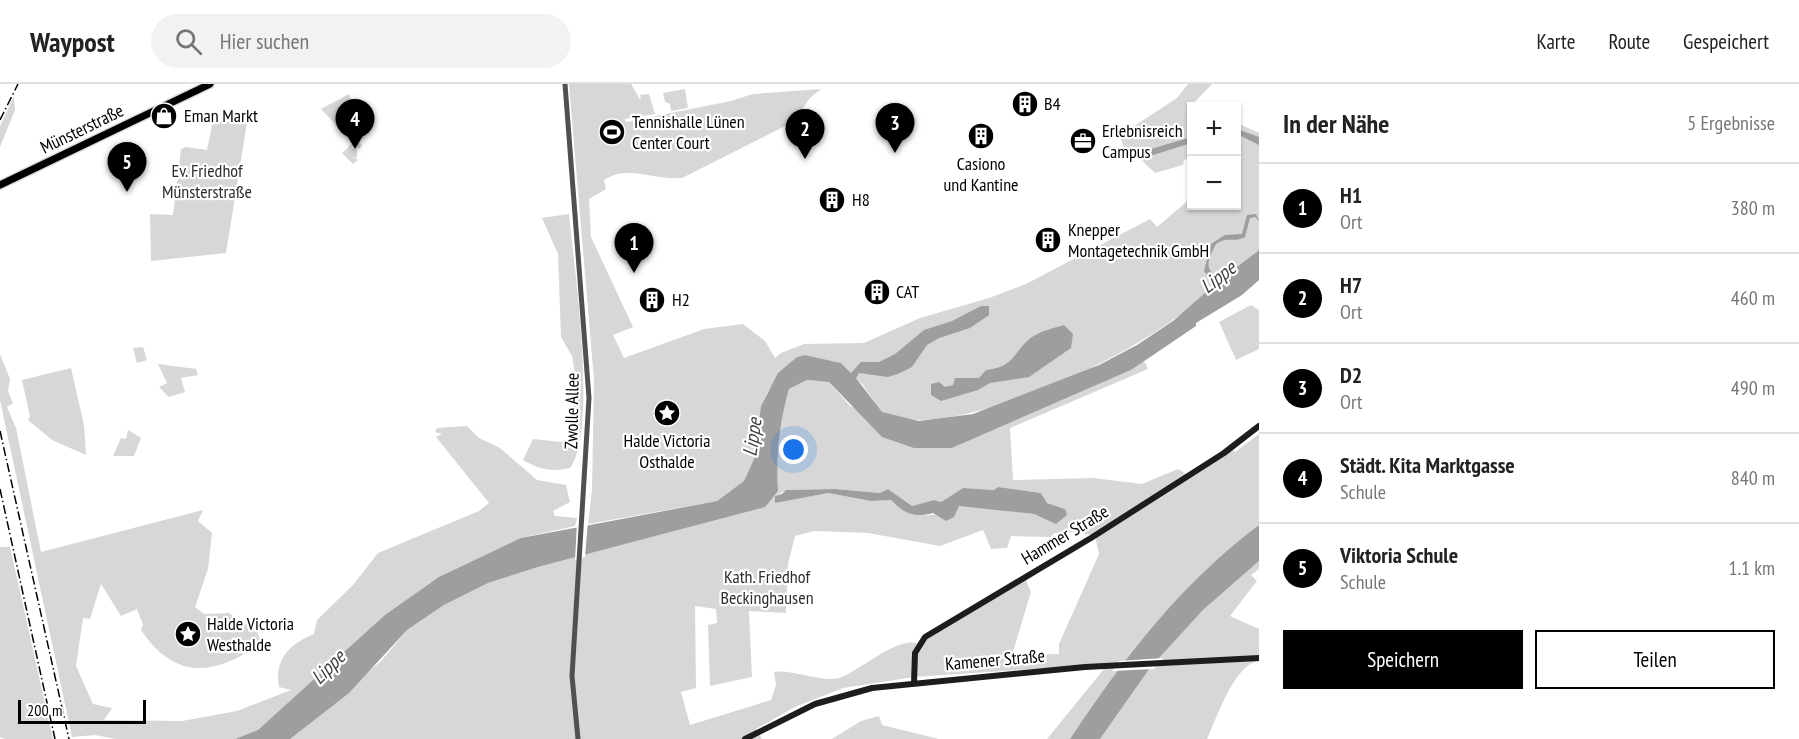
<!DOCTYPE html>
<html lang="de">
<meta charset="utf-8">
<style>
:root{--surface:#fff;--page:#f2f2f2;--text:#222;--muted:#767676;--line:#e0e0e0;--accent:#000}
body{margin:0;font-family:"PT Sans Narrow",sans-serif;background:var(--page);color:var(--text)}
.controls{position:absolute;right:18px;top:18px;display:grid;overflow:hidden;border-radius:0px;box-shadow:0 2px 4px #0004}
.controls button{width:54px;height:54px;display:grid;place-items:center;padding:0;border:0;border-bottom:2px solid var(--line);background:var(--surface);color:var(--text);font:30px sans-serif}
.scale{position:absolute;left:18px;bottom:15px;width:128px;box-sizing:border-box;padding-left:6px;border:3px solid #000;border-top:0;font-size:16px;line-height:21px;white-space:nowrap;color:#000;-webkit-text-stroke:4px #fff;paint-order:stroke}
.you{position:absolute;left:794px;top:366px;width:21px;height:21px;margin:-15px;border:4px solid #fff;border-radius:50%;background:#1a73e8;box-shadow:0 0 0 9px #1a73e833}
.badge{display:grid;place-items:center;width:39px;height:39px;border-radius:50%;background:var(--accent);color:#fff;font-size:20px;font-weight:700}
.pin{position:absolute;translate:-50% -50px;filter:drop-shadow(0 2px 3px #0008)}
.pin::after{content:'';position:absolute;top:32px;width:21px;height:18px;background:inherit;clip-path:polygon(0 0,100% 0,50% 100%)}
.list{margin:0;padding:0;list-style:none}
h2{display:flex;justify-content:space-between;align-items:center;height:78px;margin:0;padding:0 24px;font-size:26px}
h2 small{font-size:20px;font-weight:400;color:var(--muted)}
.list li{display:grid;grid-template-columns:39px 1fr auto;gap:18px;align-items:center;box-sizing:border-box;height:90px;padding:0 24px;border-top:2px solid var(--line)}
.list b{display:block;font-size:22px;white-space:nowrap}
.list p{margin:0;font-size:20px;white-space:nowrap;color:var(--muted)}
.list em{font-size:20px;font-style:normal;color:var(--muted)}
.actions{display:flex;gap:12px;padding:18px 24px}
.actions a{flex:1;padding:14px 0;border:2px solid var(--accent);border-radius:0px;text-align:center;font-size:21px;color:var(--accent)}
.actions .main{background:var(--accent);color:#fff}
.icon{flex:none;width:33px;height:33px;fill:none;stroke:currentColor;stroke-width:2;stroke-linecap:round;stroke-linejoin:round}
.map{position:relative;flex:none;width:1259px;height:655px;overflow:hidden}
header{display:flex;align-items:center;gap:36px;box-sizing:border-box;height:84px;padding:0 30px;background:var(--surface);border-bottom:2px solid var(--line)}
header strong{font-size:28px}
nav{display:flex;gap:33px;margin-inline-start:auto;font-size:21px}
.search{width:420px;height:54px;background:var(--page);display:flex;align-items:center;gap:15px;box-sizing:border-box;padding:0 21px;border-radius:33px;color:var(--muted);font-size:22px}
main{display:flex}
aside{flex:1;background:var(--surface)}
.map>svg:first-child{display:block}
</style>
<header>
<strong>Waypost</strong>
<div class="search"><svg class="icon" aria-label="search" viewBox="0 0 24 24"><circle cx="10" cy="10" r="6"/><path d="M15 15l6 6"/></svg>Hier suchen</div>
<nav><a>Karte</a><a>Route</a><a>Gespeichert</a></nav>
</header>
<main>
<div class="map">
<svg width="1259" height="655" viewBox="0 0 1259 655">
<rect width="100%" height="100%" fill="#fff"/>
<path fill="#d7d7d7" fill-rule="evenodd" d="M569,0h62l10,17 -1,-6 9,-1 6,20 -30,5 1,3 105,-21 22,-7 68,-5 -11,9 -17,24 -111,56c-26,3 -54,-14 -78,2l2,9 -17,10 2,38 42,90 -20,8 11,23 80,-29 39,-5 22,17 10,17 6,-5 23,-9 60,-1 56,-25 69,-20 37,-14 124,-65 7,8 34,-29 1,8h44l1,-83 22,10v117c-30,23 -58,51 -89,72 -61,43 -174,95 -248,98 -13,1 -28,-5 -41,-8l-18,-27 -22,-22 -36,-8 -8,2 -29,34 -7,15 -7,53 -10,22 -27,20 -129,23 4,-34 2,-110z
M1188,0h24l-24,25 3,4v45l-7,2 -1,5 -28,8 -25,-24 -4,2 -7,-15 58,-38z
M685,5l3,19 -17,3 -1,-7 -5,-2 -2,-9z
M349,10l14,44 -4,4 3,4 -4,3 -4,-4 -4,3 7,1v9l-5,-2 6,4 -5,4 -11,-11 11,-10 -32,-34z
M14,12l1,14 -15,37v-21z
M249,26l-23,143 -75,8 -1,-47 23,1 8,-66 5,-2 21,3 5,-25z
M569,130c5,52 29,216 1,254 -19,4 -29,2 -47,-8l10,-21 38,4 3,-51 4,-1 -6,-35 -11,-19 -3,-83 -16,-36z
M1251,221l8,5v39l-23,11 -17,-38z
M143,263l4,13 -10,3 -4,-15z
M0,270l10,25 -2,12 5,12 -6,4 9,21 25,124 162,-42 -5,11 14,12 -4,36 -13,38 9,7 25,-1 14,11h12l6,19c-45,33 -86,38 -120,-13l2,-5 -6,-16 -16,7 -20,-32 -11,35 -7,-1 -7,48 17,38 19,4 -8,12 78,1 55,-10 54,-21 -12,-3c-5,-27 10,-43 35,-53l3,-14 36,-35 25,-32 101,-42 10,-8 -53,-66 6,-3 -7,-2 2,-4 30,-2 12,12 21,10 37,32 29,5 4,17 -17,9 2,5 22,2 -2,8 -54,12 -8,5 -208,147 -47,40 -23,9h-119l-21,-4 -23,2 -72,-337z
M1144,277l4,8 -138,59 3,52 80,-2 49,6 36,-15 13,8 42,-27 2,2 24,-18v91c-78,58 -136,134 -189,214h-23l61,-75 -194,13 -71,11 -48,19 -39,22 6,10h-472l91,-78 26,-31 37,-25 44,-22 50,-16 154,-41 86,-35c-2,-35 1,-68 11,-102l18,-9 22,2 21,24 102,42 179,-78zM999,403l42,6 6,10 18,6 -9,14 -22,-9 -65,-8h-10l-5,7c-25,1 -43,8 -63,-13l-20,1 -43,-8 -41,7 -12,-4 12,-6 48,-1 45,4 8,-4 24,17 22,-6 7,2 22,-14 31,2zM983,446l8,19 16,-1 4,-12 40,1 3,-4 24,-1 17,4 4,18 -40,90v10l-47,1 19,-63 -6,-14 -107,66c-19,-9 -58,27 -79,34 -17,5 -46,-9 -65,-6l2,13 -5,15 -81,25 -9,-33 15,-4 -1,-82 21,3 1,14 -9,2 2,61 42,-9 -3,-66 37,2 2,-49 7,-28 19,-5 54,2 72,13z
M158,280l38,5 2,6 -17,3 4,14 -16,5 -10,-10 8,-4z
M71,284l13,57 2,30 -34,-15 -24,-20 2,-4 -8,-36z
M128,346l13,8 -7,18h-21l8,-18 5,1z
M0,463h10l43,192h-48l-5,-2z
M1259,477v8l-8,6 6,6 -27,35 29,13v32c-25,3 -42,57 -52,78h-107l50,-71 53,-58z
M879,632l3,9 57,14h-107l29,-18z"/>
<path fill="#9e9e9e" d="M1237,45l22,8v8l-22,-11z
M1191,53v6l-47,15 -6,-5z
M1256,130l3,7 -4,-4 -5,1 -5,19c-10,6 -19,-1 -29,7 -10,20 -11,23 3,37l40,-31v30l-17,15 -46,28v3l-65,44 -179,78h-38l-32,-11 -53,-55 -22,-2 -18,9c-10,35 -13,67 -11,102l-13,16 -227,60 -50,16 -44,22 -37,25 -58,63 -59,46h-55l23,-9 127,-115 54,-38 82,-39 196,-37 27,-20 10,-22 7,-53 17,-33 19,-16 8,-2 36,8 10,10 10,-11h18l16,-8 29,-24 28,-9 29,-15h8v9l-19,13 -31,10 -12,7 -15,22 -12,6 -12,4 -29,-4 -3,5 26,34 37,9 54,-7 126,-49 38,-20 36,-24 41,-36 -10,-14 7,-27 14,-9 17,-1 5,-19z
M1064,241l9,9 -2,14 -42,29 -39,6 -12,7 -37,11 -10,-6v-11l8,-2 6,5 8,-2 2,-7h24l7,-8c30,-3 27,-19 46,-33 9,-6 22,-9 32,-12z
M998,403l43,6 6,10 18,6 2,6 -11,9 -22,-10 -75,-8 -5,11 -8,4 -13,-8c-19,5 -28,1 -42,-13l-20,1 -43,-8 -53,10v-7l7,-2 4,-4 49,-1 45,4 8,-4 24,17 22,-6 7,2 22,-14 31,2z
M1259,441v36l-56,49 -53,58 -50,71h-30c53,-80 111,-156 189,-214z"/>
<path fill="#fff" d="M588,437l-3,36 -10,3 2,-37z
M1163,574l-9,11 -42,2 7,-10z"/>
<g fill="none" stroke-linecap="round" stroke-linejoin="round">
<defs>
<path id="primary" d="M0,101l210,-101"/>
</defs>
<use href="#primary" stroke="#dbdbdb" stroke-width="10"/>
<path stroke="#505050" stroke-width="5" d="M565,0l24,314 -17,278 6,63"/>
<path stroke="#1d1d1d" stroke-width="6" d="M914,599l1,-30 10,-16 166,-99 133,-85 35,-27
M745,655l70,-35 57,-16 213,-21 174,-9"/>
<use href="#primary" stroke="#000" stroke-width="7"/>
<path stroke="#000" stroke-width="1.5" stroke-dasharray="9 3 1.5 3" stroke-linecap="butt" d="M0,36l18,-36
M0,347l69,308
M0,405l55,250"/>
</g>
<defs>
<symbol id="building-disc" viewBox="-11 -11 22 22"><circle r="9.5" fill="#000" stroke="#fff"/><path d="M-4-6H4V6H1V3H-1V6H-4ZM-2.5-4.3h1.7v1.8h-1.7ZM.8-4.3h1.7v1.8H.8ZM-2.5-1h1.7V.8h-1.7ZM.8-1h1.7V.8H.8Z" fill="#fff"/></symbol>
<symbol id="shop-disc" viewBox="-11 -11 22 22"><circle r="9.5" fill="#000" stroke="#fff"/><path d="M-5-2.5h2.3a2.7 3.5 0 0 1 5.4 0H5L5.5 6h-11ZM-1.5-2.5h3a1.5 2.3 0 0 0-3 0Z" fill="#fff"/></symbol>
<symbol id="stadium-disc" viewBox="-11 -11 22 22"><circle r="9.5" fill="#000" stroke="#fff"/><path d="M0-5a6.5 5 0 1 0 0 10a6.5 5 0 1 0 0-10ZM-3.5-1.8h7v3.6h-7Z" fill="#fff"/></symbol>
<symbol id="office-disc" viewBox="-11 -11 22 22"><circle r="9.5" fill="#000" stroke="#fff"/><path d="M-6-3h4V-5.5h4V-3h4V5H-6ZM-1-4.5V-3h2v-1.5ZM-6 0V1H6V0Z" fill="#fff"/></symbol>
<symbol id="sight-disc" viewBox="-11 -11 22 22"><circle r="9.5" fill="#000" stroke="#fff"/><path d="M0-6L1.8-2.2L6-1.7L2.9 1.2L3.7 5.4L0 3.3L-3.7 5.4L-2.9 1.2L-6-1.7L-1.8-2.2Z" fill="#fff"/></symbol>
</defs>
<g fill-rule="evenodd">
<use href="#building-disc" x="1010" y="5" width="30" height="30"/>
<use href="#shop-disc" x="149" y="17" width="30" height="30"/>
<use href="#stadium-disc" x="597" y="33" width="30" height="30"/>
<use href="#building-disc" x="966" y="37" width="30" height="30"/>
<use href="#office-disc" x="1068" y="42" width="30" height="30"/>
<use href="#building-disc" x="817" y="101" width="30" height="30"/>
<use href="#building-disc" x="1033" y="141" width="30" height="30"/>
<use href="#building-disc" x="862" y="193" width="30" height="30"/>
<use href="#building-disc" x="637" y="201" width="30" height="30"/>
<use href="#sight-disc" x="652" y="314" width="30" height="30"/>
<use href="#sight-disc" x="173" y="535" width="30" height="30"/>
</g>
<g text-anchor="middle" stroke-width="4.5" stroke-linejoin="round" paint-order="stroke">
<g font-size="18" fill="#000" stroke="#fff" text-anchor="start">
<text x="1044" y="26">B4</text>
<text x="184" y="38">Eman Markt</text>
<text x="632" y="44">Tennishalle Lünen<tspan x="632" dy="21">Center Court</tspan></text>
<text x="1102" y="53">Erlebnisreich<tspan x="1102" dy="21">Campus</tspan></text>
<text x="981" y="86" text-anchor="middle">Casiono<tspan x="981" dy="21">und Kantine</tspan></text>
<text x="852" y="122">H8</text>
<text x="1068" y="152">Knepper<tspan x="1068" dy="21">Montagetechnik GmbH</tspan></text>
<text x="896" y="214">CAT</text>
<text x="672" y="222">H2</text>
<text x="667" y="363" text-anchor="middle">Halde Victoria<tspan x="667" dy="21">Osthalde</tspan></text>
<text x="207" y="546">Halde Victoria<tspan x="207" dy="21">Westhalde</tspan></text>
</g>
<g font-size="18" fill="#000" stroke="#fff">
<text transform="translate(82 45) rotate(-26)" y="6">Münsterstraße</text>
<text transform="translate(572 327) rotate(-89)" y="6">Zwolle Allee</text>
<text transform="translate(1065 451) rotate(-31)" y="6">Hammer Straße</text>
<text transform="translate(995 576) rotate(-5)" y="6">Kamener Straße</text>
</g>
<g font-size="18" fill="#2e2e2e" stroke="#fff">
<text x="207" y="93">Ev. Friedhof<tspan x="207" dy="21">Münsterstraße</tspan></text>
<text x="767" y="499">Kath. Friedhof<tspan x="767" dy="21">Beckinghausen</tspan></text>
</g>
<g font-size="20" font-style="italic" fill="#3f3f3f" stroke="#fff">
<text transform="translate(1218 193) rotate(-38)" y="7">Lippe</text>
<text transform="translate(752 353) rotate(-82)" y="7">Lippe</text>
<text transform="translate(328 583) rotate(-45)" y="7">Lippe</text>
</g>
</g>
</svg>
<div class="controls">
<button>+</button>
<button>−</button>
</div>
<div class="scale">200 m</div>
<div class="you"></div>
<div class="pin badge" style="left:634px;top:189px">1</div>
<div class="pin badge" style="left:805px;top:75px">2</div>
<div class="pin badge" style="left:895px;top:69px">3</div>
<div class="pin badge" style="left:355px;top:65px">4</div>
<div class="pin badge" style="left:127px;top:108px">5</div>
</div>
<aside>
<h2>In der Nähe<small>5 Ergebnisse</small></h2>
<ul class="list">
<li><span class="badge">1</span><div><b>H1</b><p>Ort</p></div><em>380 m</em></li>
<li><span class="badge">2</span><div><b>H7</b><p>Ort</p></div><em>460 m</em></li>
<li><span class="badge">3</span><div><b>D2</b><p>Ort</p></div><em>490 m</em></li>
<li><span class="badge">4</span><div><b>Städt. Kita Marktgasse</b><p>Schule</p></div><em>840 m</em></li>
<li><span class="badge">5</span><div><b>Viktoria Schule</b><p>Schule</p></div><em>1.1 km</em></li>
</ul>
<div class="actions"><a class="main">Speichern</a><a>Teilen</a></div>
</aside>
</main>
